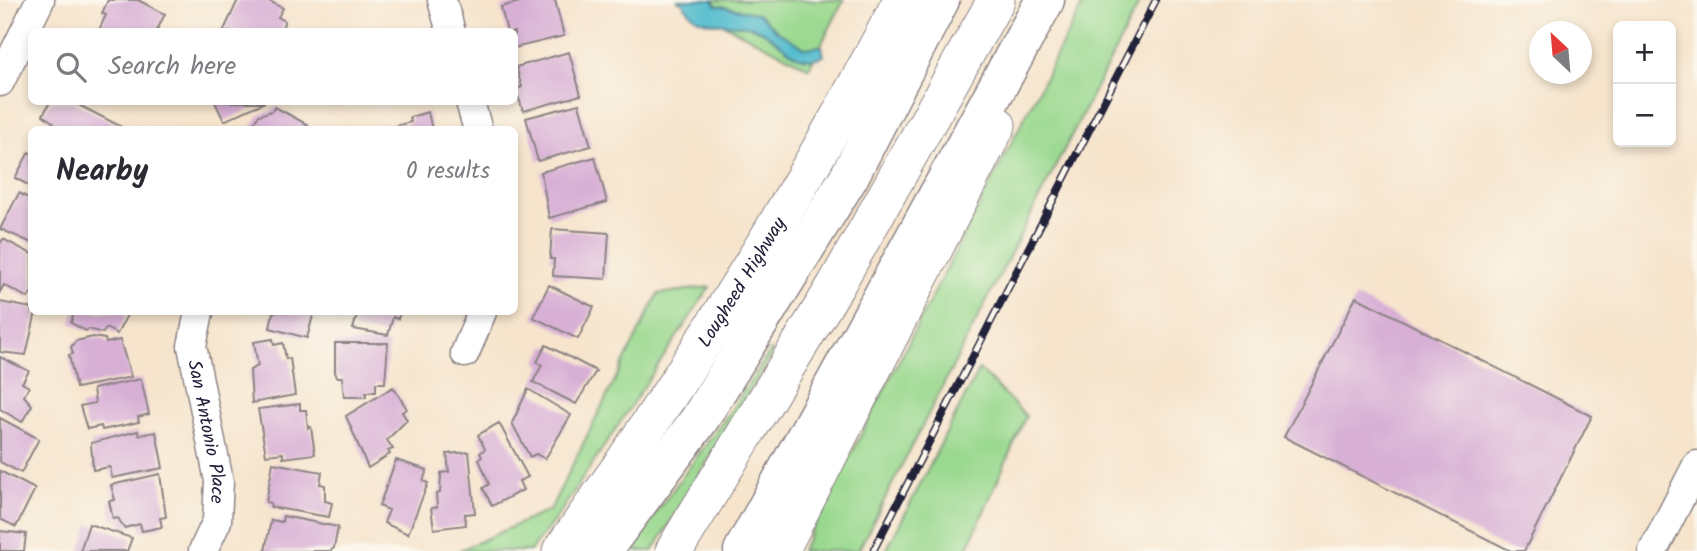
<!DOCTYPE html>
<meta charset="utf-8">
<style>
:root{--surface:#fff;--page:#f2f2f3;--text:#2b2b33;--muted:#7c7c81;--line:#e1e1e2}
body{margin:0;font-family:Kalam,sans-serif;background:var(--page);color:var(--text)}
.controls{position:absolute;right:21px;top:21px;display:grid;overflow:hidden;border-radius:10px;box-shadow:0 4px 10px #0003}
.controls button{width:63px;height:63px;display:grid;place-items:center;padding:0;border:0;border-bottom:2px solid var(--line);background:var(--surface);color:var(--text);font:35px sans-serif}
.compass{position:absolute;left:1529px;top:21px;width:63px;height:63px;border-radius:50%;background:var(--surface);box-shadow:0 4px 10px #0003;rotate:334deg}
.list{margin:0;padding:0;list-style:none}
h2{display:flex;justify-content:space-between;align-items:center;height:91px;margin:0;padding:0 28px;font-size:30px}
h2 small{font-size:23px;font-weight:400;color:var(--muted)}
.icon{flex:none;width:38px;height:38px;fill:none;stroke:currentColor;stroke-width:2;stroke-linecap:round;stroke-linejoin:round}
.map{position:relative;flex:none;width:1697px;height:551px;overflow:hidden}
.search{position:absolute;background:var(--surface);box-shadow:0 4px 10px #0003;left:28px;top:28px;width:490px;height:77px;display:flex;align-items:center;gap:18px;box-sizing:border-box;padding:0 24px;border-radius:10px;color:var(--muted);font-size:26px}
.panel{position:absolute;background:var(--surface);box-shadow:0 4px 10px #0003;left:28px;top:126px;width:490px;height:189px;border-radius:10px}
.map>svg:first-child{display:block}
</style>
<div class="map">
<svg width="1697" height="551" viewBox="0 0 1697 551">
<rect width="100%" height="100%" fill="#fbf7ec"/>
<filter id="ink" filterUnits="userSpaceOnUse"><feTurbulence type="fractalNoise" baseFrequency=".0143" numOctaves="2"/><feDisplacementMap in="SourceGraphic" scale="14" xChannelSelector="R" yChannelSelector="G"/><feConvolveMatrix kernelMatrix="1 2 1 2 8 2 1 2 1" color-interpolation-filters="sRGB"/></filter>
<filter id="wash" filterUnits="userSpaceOnUse"><feTurbulence type="fractalNoise" baseFrequency=".00686" numOctaves="4" result="noise"/><feDisplacementMap in="SourceGraphic" scale="28" xChannelSelector="R" yChannelSelector="G"/><feGaussianBlur stdDeviation="1.57" result="paint"/><feColorMatrix in="noise" values="0 0 0 0 0 0 0 0 0 0 0 0 0 0 0 0 0 1.4 0 .05"/><feComposite in="paint" operator="in"/></filter>
<g filter="url(#wash)">
<rect width="100%" height="100%" fill="#f6e4cc"/>
<path fill="#99d88e" stroke="#5e7d64" stroke-width="2" d="M677,0h167l-35,68z
M1085,0h56l-283,551h-57z
M710,287l-153,230 -27,34h-72l92,-41 108,-216z
M771,350l2,3 -120,198h-25l101,-138z
M979,369l47,47 -56,127 -4,8h-80z"/>
<path fill="#52bccd" stroke="#3a6f84" stroke-width="2" d="M679,0h34l3,5 43,9 18,17 28,17 17,-2 2,10c-32,13 -44,-21 -72,-29 -17,-4 -38,-1 -54,-8 -9,-4 -12,-14 -19,-19z"/>
<g id="blocks">
<path fill="#d8b0d6" d="M108,0h30l27,14 -9,18h-58l8,-17 -4,-2z
M238,0h29l16,8 -5,9 7,4 -5,11h-57z
M527,0h28l9,36 -50,12v-16h-7l-6,-25z
M569,52l12,43 -58,16 -7,-22 6,-2 -6,-20z
M50,102h23l47,24 -2,4h-67l3,-7 -11,-8z
M215,102h50l-41,19z
M579,104l12,42 -53,15 -12,-43z
M275,107l33,18 -3,5h-55l9,-15 13,-4z
M428,112l4,18h-37v-4l16,-4 -1,-5z
M29,152l3,2v33l-17,-9z
M595,157l12,45 -58,16 -8,-46z
M19,193l13,7v43l-32,-14z
M552,229l57,4 -3,46 -53,-3 1,-17h-4z
M3,239l29,15v38l-4,6 -24,-13 -4,7v-48z
M549,285l45,22 -16,32 -45,-22z
M1356,297l236,119 -68,135h-13l-227,-114z
M0,302l32,6v4h4l-10,43 -26,-3z
M74,312h46l7,3 -10,19 -11,-6 -3,5 -15,-4 -2,2 -15,-8z
M273,312h41l-7,26 -37,-10z
M358,312h42l-2,7 -5,-2 -5,18 -35,-6z
M93,337l12,2 1,4 14,-3 11,37 -55,11 -7,-33 4,-1 -2,-7 5,-6z
M273,339l1,6 9,-2 3,16 4,-1 5,37 -43,8 -2,-33 8,-4 -4,-24z
M335,343h53l-3,40h-9v9h-10v5h-22l-2,-20h-5l-2,-5z
M546,345l50,26 -20,33 -43,-22 9,-17 -5,-3z
M0,357l29,14 -7,12 7,4 -5,9 8,9 -10,17 -22,-13z
M141,379l8,35 -11,3 1,5 -37,8 -1,-4 -14,3 -7,-23 15,-3 -2,-14z
M393,387l14,22 -5,3 5,8 -20,20 6,9 -5,2 2,3 -22,14 -22,-52z
M528,389l43,26 -26,44 -9,-5 -6,3 -18,-34z
M300,404v6h6l2,18 3,-1 4,27 -32,4v-5l-17,2 -8,-46z
M0,418l39,21 -18,34 -21,-11z
M499,423l29,54 -9,4 4,9 -31,16 -9,-18 6,-4 -10,-25 3,-2 -2,-4 5,-4 -7,-14z
M138,431l1,4 17,-3 7,36 -51,10 -2,-11 -17,3 -2,-27z
M469,452l6,61 -10,1 1,11 -32,4 -3,-21 6,-1 -1,-13 4,-1 1,-20 8,-1 -2,-18z
M396,460l31,10 -4,11 5,2 -20,51 -24,-11 5,-13 -10,-4z
M273,463l49,9 -2,12 5,1v16l7,2 -3,14 -59,-10 1,-4 -5,-1z
M0,471l35,18 -19,38 -16,-8z
M160,474l6,43 -6,1 2,9 -20,4 -2,-7 -16,4 -6,-10 -5,1 -4,-18 6,-1 -4,-15z
M283,516l55,11 -4,21 -4,3h-65l6,-31 11,2z
M89,524l43,14 -5,13h-47z
M0,531l26,3 -2,17h-24z"/>
</g>
</g>
<g filter="url(#ink)">
<use href="#blocks" fill-opacity="0" stroke="#8c8384" stroke-width="2"/>
<g fill="none" stroke-linecap="round" stroke-linejoin="round">
<defs>
<g id="minor">
<path d="M442,0l9,32"/>
<path d="M0,82l40,-82"/>
<path d="M470,102l8,28"/>
<path id="s1" d="M199,312l-7,34 27,135 -2,40 -14,30"/>
<path d="M465,353l17,-41"/>
<path d="M1653,551l44,-86"/>
</g>
<g id="major">
<path id="s2" d="M561,551c127,-176 241,-359 341,-551"/>
<path d="M674,551l162,-266 160,-285"/>
<path d="M780,551l217,-426"/>
</g>
<path id="highway" d="M602,551l97,-131 150,-243 91,-177
M743,551l302,-551"/>
</defs>
<use href="#minor" stroke="#8c8384" stroke-width="31"/>
<use href="#major" stroke="#8c8384" stroke-width="39"/>
<use href="#highway" stroke="#8c8384" stroke-width="41"/>
<use href="#minor" stroke="#fff" stroke-width="28"/>
<use href="#major" stroke="#fff" stroke-width="37"/>
<use href="#highway" stroke="#fff" stroke-width="38"/>
<defs>
<path id="rail" d="M873,551l283,-551"/>
</defs>
<use href="#rail" stroke="#22223b" stroke-width="8"/>
<use href="#rail" stroke="#fbf7ec" stroke-width="5" stroke-dasharray="16" stroke-linecap="butt"/>
</g>
</g>
<g text-anchor="middle" stroke-width="7" stroke-linejoin="round" paint-order="stroke">
<g font-size="19" fill="#22223b" stroke="#fbf7ec">
<text dy="7" stroke="none"><textPath href="#s2" startOffset="324">Lougheed Highway</textPath></text>
<text dy="7" stroke="none"><textPath href="#s1" startOffset="122">San Antonio Place</textPath></text>
</g>
</g>
</svg>
<div class="controls">
<button>+</button>
<button>−</button>
</div>
<svg class="compass" viewBox="-18 -18 36 36"><path d="M0-13l5 13h-10z" fill="#e53935"/><path d="M0 13l5-13h-10z" fill="#7c7c81"/></svg>
<div class="search"><svg class="icon" aria-label="search" viewBox="0 0 24 24"><circle cx="10" cy="10" r="6"/><path d="M15 15l6 6"/></svg>Search here</div>
<section class="panel">
<h2>Nearby<small>0 results</small></h2>
<ul class="list">
</ul>
</section>
</div>
